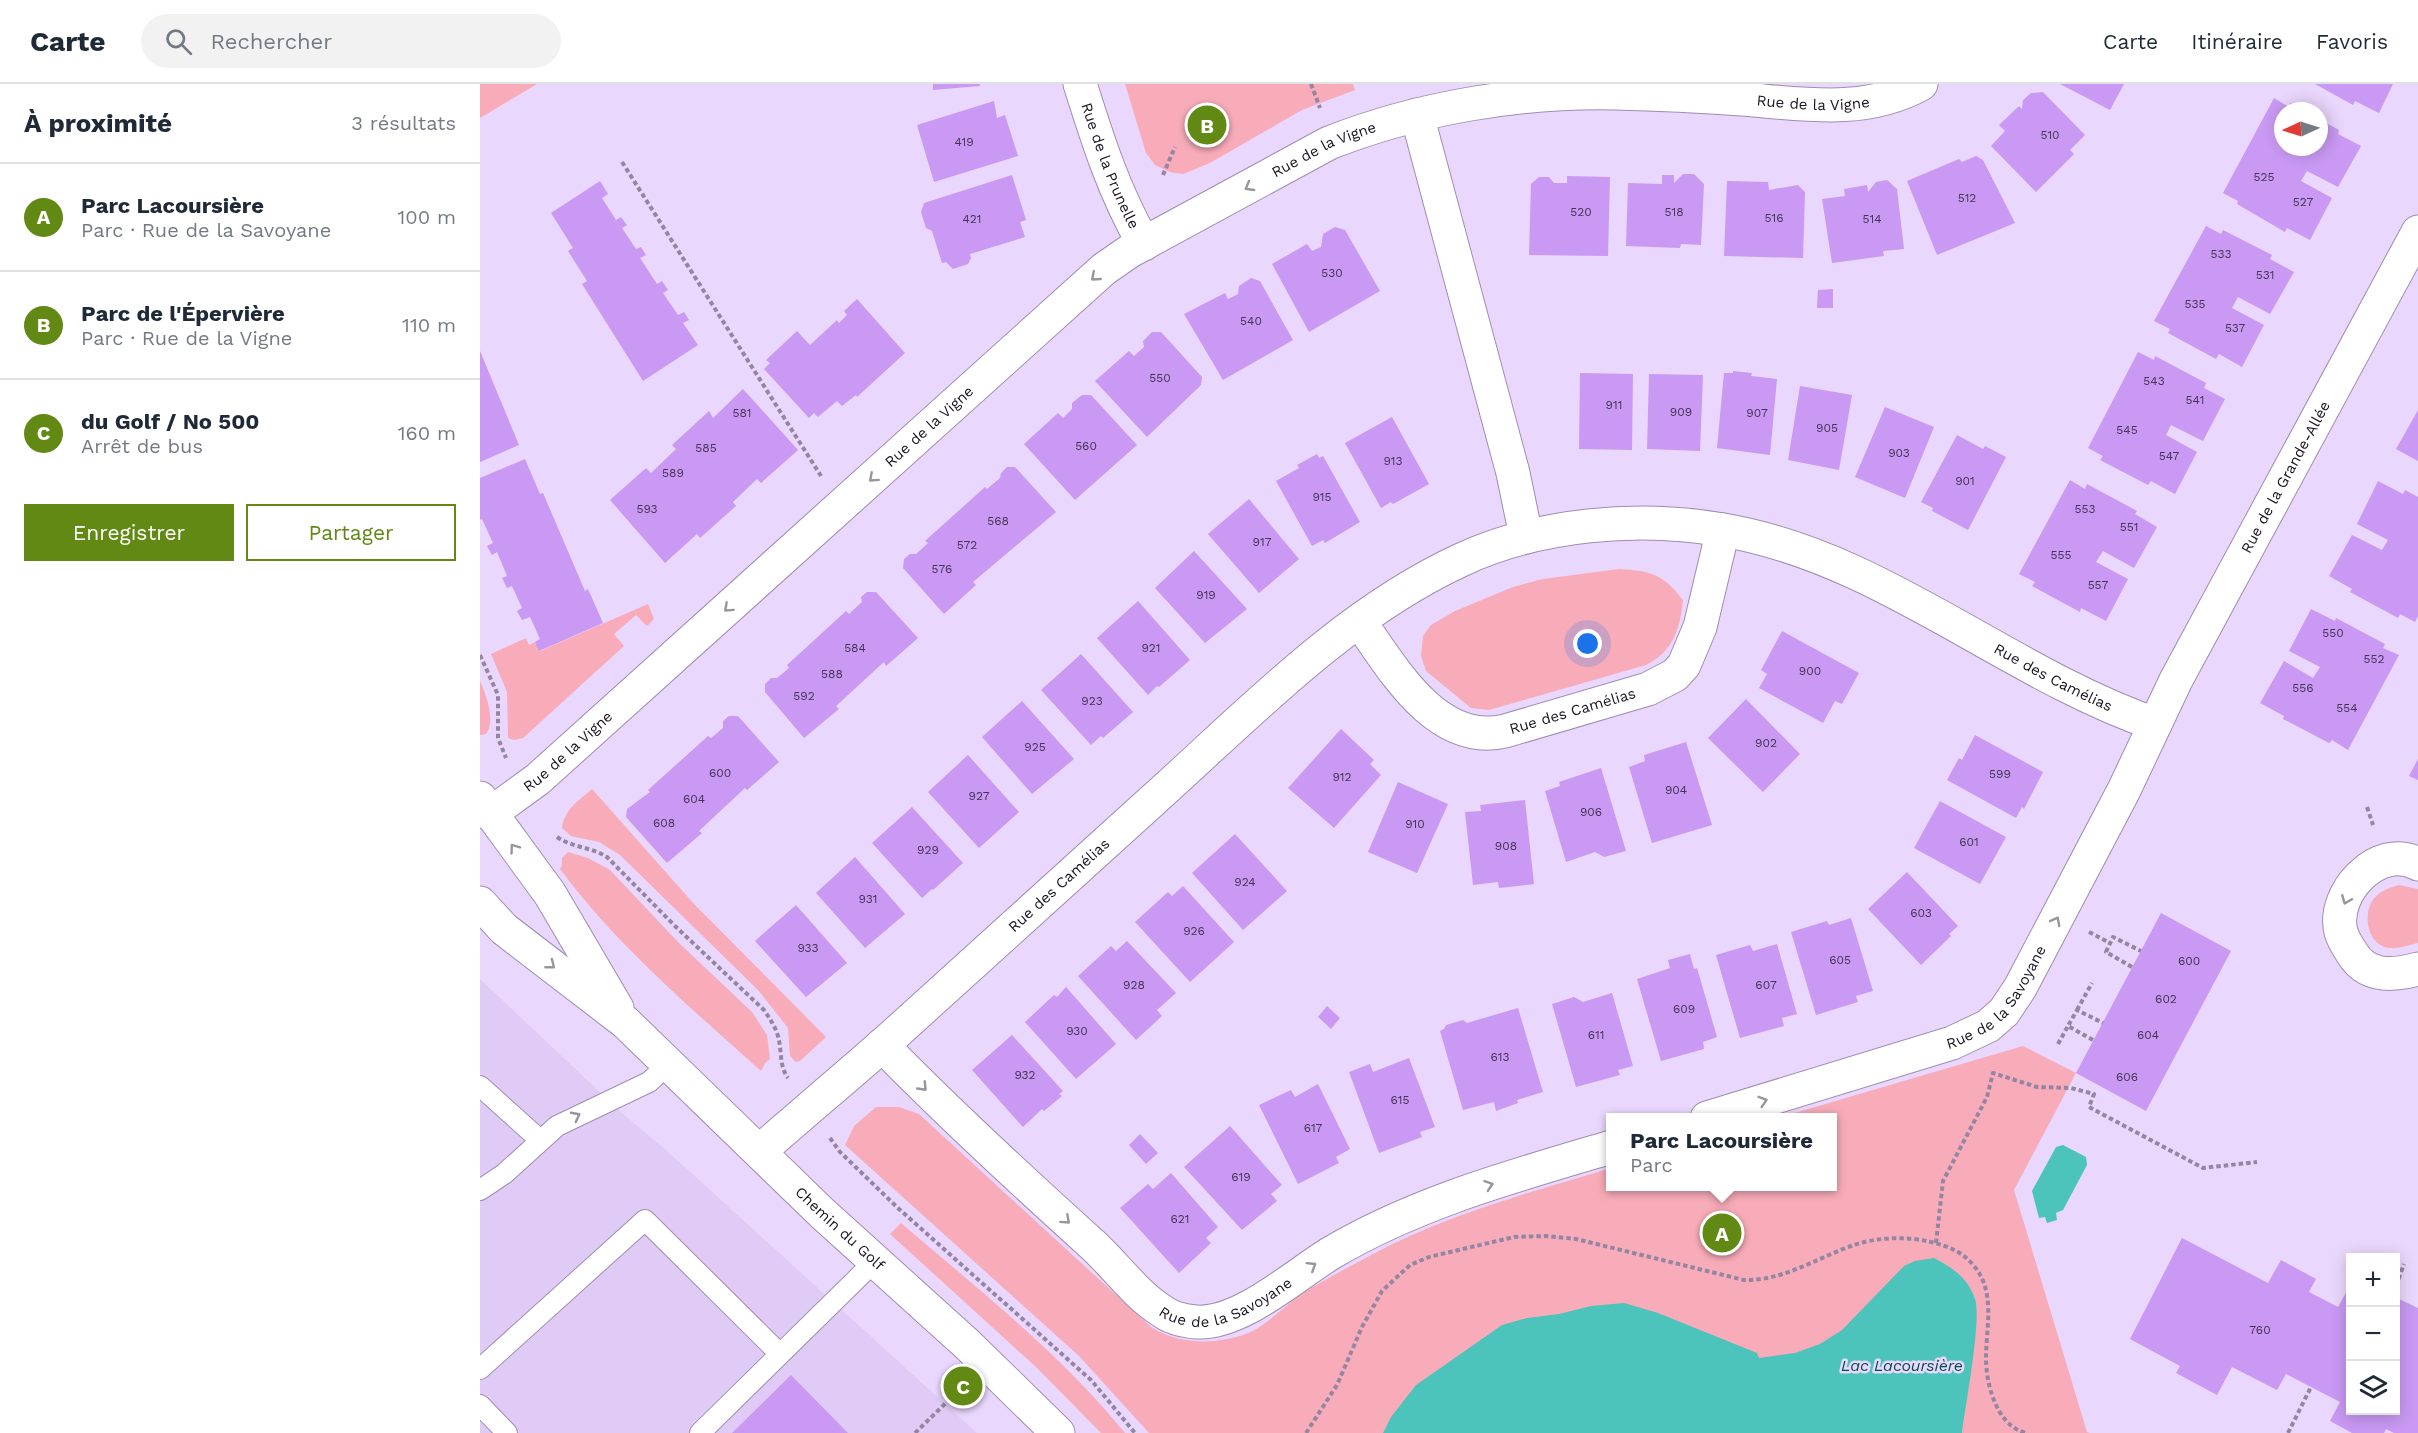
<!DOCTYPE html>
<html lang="fr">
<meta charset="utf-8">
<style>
:root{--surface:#fff;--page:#f2f2f3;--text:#1f2937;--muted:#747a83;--line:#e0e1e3;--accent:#618914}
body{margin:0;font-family:"Work Sans",sans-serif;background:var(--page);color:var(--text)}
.controls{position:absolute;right:18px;bottom:18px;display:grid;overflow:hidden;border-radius:0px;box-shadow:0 3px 15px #0003}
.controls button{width:54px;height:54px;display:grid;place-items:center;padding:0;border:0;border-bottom:2px solid var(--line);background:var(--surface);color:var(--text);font:30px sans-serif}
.compass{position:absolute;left:1794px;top:18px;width:54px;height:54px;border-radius:50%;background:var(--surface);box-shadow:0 3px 15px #0003;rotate:266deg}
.you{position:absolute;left:1108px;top:560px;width:21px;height:21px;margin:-15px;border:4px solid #fff;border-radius:50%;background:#1a73e8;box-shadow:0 0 0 9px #1a73e833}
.badge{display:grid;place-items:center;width:39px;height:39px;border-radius:50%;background:var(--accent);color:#fff;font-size:20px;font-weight:700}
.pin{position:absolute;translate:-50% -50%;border:3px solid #fff;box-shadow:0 2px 6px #0006}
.popup{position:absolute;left:1126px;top:1029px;width:231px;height:78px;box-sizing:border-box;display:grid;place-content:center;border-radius:0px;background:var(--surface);filter:drop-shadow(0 2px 4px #0005);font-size:20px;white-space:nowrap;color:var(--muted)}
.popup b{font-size:22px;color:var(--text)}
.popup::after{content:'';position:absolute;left:50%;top:100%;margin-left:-12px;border:12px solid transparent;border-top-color:var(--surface)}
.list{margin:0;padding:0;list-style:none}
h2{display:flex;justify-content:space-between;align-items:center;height:78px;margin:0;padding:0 24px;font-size:26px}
h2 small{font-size:20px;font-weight:400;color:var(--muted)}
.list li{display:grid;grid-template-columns:39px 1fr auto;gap:18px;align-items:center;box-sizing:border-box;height:108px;padding:0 24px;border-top:2px solid var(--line)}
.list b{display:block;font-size:22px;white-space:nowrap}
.list p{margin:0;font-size:20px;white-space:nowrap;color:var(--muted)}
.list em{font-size:20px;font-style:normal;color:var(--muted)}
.actions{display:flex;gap:12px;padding:18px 24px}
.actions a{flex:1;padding:14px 0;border:2px solid var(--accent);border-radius:0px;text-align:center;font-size:21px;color:var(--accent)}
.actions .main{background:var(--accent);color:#fff}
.icon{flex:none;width:33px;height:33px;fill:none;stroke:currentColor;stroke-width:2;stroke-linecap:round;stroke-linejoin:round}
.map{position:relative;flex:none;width:1938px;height:1349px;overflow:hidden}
header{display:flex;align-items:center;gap:36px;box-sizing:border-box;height:84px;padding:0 30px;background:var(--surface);border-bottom:2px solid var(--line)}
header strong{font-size:28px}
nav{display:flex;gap:33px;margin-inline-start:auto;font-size:21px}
.search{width:420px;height:54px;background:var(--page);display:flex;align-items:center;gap:15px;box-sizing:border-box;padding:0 21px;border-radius:33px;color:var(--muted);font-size:22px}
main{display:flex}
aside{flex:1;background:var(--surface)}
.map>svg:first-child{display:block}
</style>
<header>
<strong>Carte</strong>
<div class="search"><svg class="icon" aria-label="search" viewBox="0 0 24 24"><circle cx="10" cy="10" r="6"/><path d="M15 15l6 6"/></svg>Rechercher</div>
<nav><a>Carte</a><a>Itinéraire</a><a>Favoris</a></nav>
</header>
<main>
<aside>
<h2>À proximité<small>3 résultats</small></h2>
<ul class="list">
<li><span class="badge">A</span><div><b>Parc Lacoursière</b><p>Parc · Rue de la Savoyane</p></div><em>100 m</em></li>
<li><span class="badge">B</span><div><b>Parc de l'Épervière</b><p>Parc · Rue de la Vigne</p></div><em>110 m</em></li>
<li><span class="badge">C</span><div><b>du Golf / No 500</b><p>Arrêt de bus</p></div><em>160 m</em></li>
</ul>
<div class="actions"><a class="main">Enregistrer</a><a>Partager</a></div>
</aside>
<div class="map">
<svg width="1938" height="1349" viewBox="0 0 1938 1349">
<rect width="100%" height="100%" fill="#ead7fd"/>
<path fill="#e0caf6" d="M0,895l143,135 43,36 311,283h-497z"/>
<path fill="#f8acb9" d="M0,0h57l-57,34z
M645,0h228l2,6 -53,20 -92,53 -27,11 -13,-2 -15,-7 -9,-12z
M1139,485c32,2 44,5 64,31 -3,28 -9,51 -37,65l-157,45 -18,-2 -45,-37 -5,-15 2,-20 8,-11 24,-14 58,-24 30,-8z
M168,520l6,15 -7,7 -11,-11 -22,19 10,12 -101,92 -9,2 -6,-2 -1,-46 -16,-38 35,-16 3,7 6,-3 5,9z
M0,597c6,13 16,40 6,53l-6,1z
M112,705l103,116 131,132 -26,24 -4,1 -6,-6 -2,-28 -30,-38 -138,-135 -21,-13 -28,-6 -9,-8c2,-18 16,-27 30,-39z
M88,768l20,6 22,12 68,72 74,70 15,23 3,24 -5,4 -4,8c-71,-64 -144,-125 -201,-202l2,-4v-7z
M1919,801l19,4v54c-9,2 -19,6 -28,5 -21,-2 -27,-29 -19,-45 6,-11 17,-15 28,-18z
M1543,962l53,27 -62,117 73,242 3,1h-941l-70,-77 -234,-211 9,-19 22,-19h23l20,7 232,213c27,17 61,18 92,8 20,-6 39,-27 56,-39 24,-16 50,-29 76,-43 74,-39 156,-61 236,-85v18h222v-68l-52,-1z
M421,1139c77,66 160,131 224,210h-24l-64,-65 -147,-134z"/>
<path fill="#4cc4bb" d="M1583,1061l23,12 1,8 -24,45 -7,3 1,7 -10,3 -2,-6 -6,1 -7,-27 24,-44z
M1454,1174c19,10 34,20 41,41 7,20 -10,108 -13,134h-579l8,-16 25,-32 86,-60 25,-7 32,-4 32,-8 33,-3 34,10 99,40 2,5 36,-5 25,-9 22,-14 62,-64 11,-5z"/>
<path fill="#c999f3" d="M453,0h47v2l-47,4z
M1580,0h64l-14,26z
M1835,0h78l-14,29 -24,-12 -2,4z
M1563,8l42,43 -15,15 4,4 -38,38 -45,-46 14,-15 -6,-6 20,-19 3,3 1,-9 8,-7z
M1794,14l15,9 1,-4 15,8h-22v36h36v-28l20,11 -1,4 23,12 -23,41 -31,-16 -6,10 31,17 -22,42 -23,-12 -2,4 -48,-28 1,-3 -15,-8z
M514,17l3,17 8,-3 13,41 -84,26 -17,-57z
M1496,72l7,4 32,63 -78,32 -30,-74 52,-22 3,3z
M1203,90h11l10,10 -3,61 -20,-1 -1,4 -54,-2 2,-63 34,1v-9h12v8z
M532,91l14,45 -6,2 5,15 -55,17 1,4 -3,6 -15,5 -7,-7 -4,1 -10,-32 -6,-3 -5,-16 3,-9z
M1087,92l43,1 -2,79 -79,-1 2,-71 8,-7h10l5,6h13z
M1407,96l10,9 7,60 -21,2 1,5 -52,7 -10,-64 23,-3 -1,-7 23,-4 1,7 8,-10z
M120,97l8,13 -6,4 14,22 5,-3 6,8 -5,3 14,21 5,-2 5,8 -6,3 17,26 5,-3 6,9 -5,3 15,22 6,-3 5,8 -6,3 15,22 -55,36 -61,-97 5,-3 -19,-30 5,-3 -22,-35z
M1247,97l41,1 1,8 29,-5 7,7 -2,66 -79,-2z
M1726,142l15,8 2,-4 49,25 -2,4 24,13 -24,42 -32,-17 -6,11 32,17 -22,42 -23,-13 -3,5 -48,-26 2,-4 -16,-8z
M855,143l10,3 35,61 -71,41 -37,-68 35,-20 5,7 9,-4 2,-13z
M771,194l9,3 33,59 -70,40 -39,-66 41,-21 3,6 10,-5 1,-8z
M1353,205v19h-16l1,-18z
M377,215l48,54 -48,44 -1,-2 -14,11 -5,-5 -19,16 -4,-4 -5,5 -45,-49 6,-6 -4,-3 31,-29 13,14 27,-25 2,3 8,-8 -3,-4z
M672,248h9l41,45 -1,8 -54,52 -52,-56 34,-30 5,5 10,-9 -1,-6z
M0,267l39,94 -39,17z
M1658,268l16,8 1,-4 51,27 -2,5 21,11 -22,42 -32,-16 -5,10 31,17 -22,42 -24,-13 -3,4 -48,-25 3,-4 -15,-8z
M1253,287l19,2 -1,3 26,3 -7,76 -53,-7 7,-75h9z
M1100,289l53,1 -1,76 -53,-1z
M1169,290l54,1 -3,76 -53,-2z
M1320,302l52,9 -13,75 -51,-10z
M263,305l55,61 -37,33 -4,-4 -24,23 3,4 -36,32 -3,-4 -32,29 -55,-63 36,-32 5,5 25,-24 -4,-4 37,-34 4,7z
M602,311h9l46,50 -62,55 -51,-56 34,-31 5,5 9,-9v-6z
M1405,323l49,20 -29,71 -50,-21z
M1938,326v51l-22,-12z
M912,333l37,67 -36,20 -2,-2 -10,6 -36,-65z
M1477,351l26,14 2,-3 21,11 -38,73 -36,-19 1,-3 -12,-6z
M837,370l2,4 4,-2 37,66 -35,21 -2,-3 -11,6 -36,-65 23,-13 -2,-3z
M45,375l15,35 3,-1 42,98 3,-2 15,34 -64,28 -4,-9 5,-3 -10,-22 -8,3 -5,-9 5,-3 -10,-22 -5,2 -5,-10 5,-2 -10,-24 -5,3 -5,-9 6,-3 -11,-24 -2,1v-42z
M527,383h8l41,45 -83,70 3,3 -32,29 -41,-46 1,-9 6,-5h6l12,-11 -3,-2 60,-54 2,2 13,-11 1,-5z
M1590,396l15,9 2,-5 50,27 -2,3 22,13 -23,41 -31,-17 -7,11 32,17 -22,42 -25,-13 -1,4 -48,-26 3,-4 -16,-8z
M1898,397l25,13 2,-4 13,7v119l-3,6 -15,-8 -2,4 -48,-26 2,-3 -23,-13 23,-41 30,15 6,-10 -31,-16z
M769,415l50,60 -40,34 -51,-59z
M714,467l53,58 -42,34 -50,-55z
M387,508h9l42,46 -32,28 -2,-4 -48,44 3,3 -35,29 -39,-46v-8l6,-6h6l12,-10 -2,-3 59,-54 3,3 13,-12 -1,-5z
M658,517l52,59 -31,27 -2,-1 -9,9 -51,-57z
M1831,525l24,12 1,-3 49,26 -2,4 16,7 -51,95 -16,-10 -3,3 -46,-24 1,-3 -24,-13 24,-42 29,17 7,-11 -31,-16z
M1302,547l77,42 -17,31 -7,-3 -12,22 -64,-35 8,-14 -6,-4z
M601,570l52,58 -30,26 -2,-2 -10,9 -50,-55z
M1266,615l54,55 -37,38 -55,-54z
M542,617l52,58 -42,35 -50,-57z
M249,632h9l41,46 -32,28 -2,-2 -46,43 3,2 -35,30 -41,-46 1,-8 23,-17 -2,-2 60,-54 3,2 12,-10v-7z
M861,645l33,31 -4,4 11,11 -47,53 -46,-40z
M1495,651l68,37 -19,37 -2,-2 -6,11 -69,-38 12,-22 3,2z
M1206,658l26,83 -60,18 -23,-76 16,-6 -1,-6z
M488,671l51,57 -40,36 -51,-56z
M1938,675v21l-9,-4z
M1121,684l25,83 -22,6 -9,-5 -29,10 -21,-71 15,-5 -1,-4z
M918,698l50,22 -31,69 -49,-21z
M1045,716l9,84 -35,4 -1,-6 -25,3 -8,-73 16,-1 -1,-6z
M1460,717l66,36 -26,47 -66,-36z
M432,723l51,56 -30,27 -1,-1 -10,9 -50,-55z
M755,750l52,57 -44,39 -51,-57z
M375,773l50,57 -40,34 -49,-55z
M1427,788l51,54 -9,8 2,2 -30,29 -53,-56z
M703,802l51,56 -44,40 -55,-60 33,-30 4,4z
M316,821l51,58 -41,34 -51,-56z
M1681,829l70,38 -85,160 -70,-38z
M1371,834l22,73 -17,5 2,6 -42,13 -25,-83 36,-11 2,4z
M647,857l49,52 -19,17 5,6 -26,24 -58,-64 33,-30 5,5z
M1297,860l20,70 -15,4 2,8 -44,12 -24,-83 34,-10 3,6z
M1210,870l4,15 3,-1 20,69 -14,5 1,7 -43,12 -24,-82 33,-11 -2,-8z
M586,903l50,57 -40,35 -51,-57 29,-27 3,2z
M1132,909l21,73 -15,4 2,5 -44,12 -24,-83 22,-7 9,5z
M847,922l13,12 -9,11 -13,-12z
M1038,924l25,84 -26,8 1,3 -22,8 -2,-9 -31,8 -23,-79 4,-2 2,-4 17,-5 4,3z
M532,951l51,56 -4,3 3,2 -18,15 -2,-2 -19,18 -51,-57z
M929,974l26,69 -15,5 2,5 -43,16 -30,-81 21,-8 3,8z
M838,1000l32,65 -14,8 3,6 -41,21 -39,-79 32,-15 4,7z
M750,1042l52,59 -11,9 6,7 -35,29 -58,-63z
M660,1050l18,19 -12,11 -17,-19z
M691,1089l47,54 -12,11 5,5 -32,30 -59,-65 28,-24 5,5z
M1702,1154l86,45 13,-23 35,19 -7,13 29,15 10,-18 2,2v119h46v-104l3,-7 19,9v125h-24l-8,-4 -2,4h-32l-22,-12 10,-19 -54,-28 -9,16 -45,-23 -15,28 -41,-22 4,-7 -50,-27z
M311,1291l57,58h-116z"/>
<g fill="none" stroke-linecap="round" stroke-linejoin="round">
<defs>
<path id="service" d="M0,1002l60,54
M0,1106l24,-16 53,-48 92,-44 20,-18
M0,1285l165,-149 135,134
M0,1321l27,28
M220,1349l175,-172"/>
<g id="minor">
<path id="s1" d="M600,0c18,57 34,108 64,160"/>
<path d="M937,31l96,358 13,63"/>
<path id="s2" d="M880,538c33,47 77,125 145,109l143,-42 27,-14 9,-10 16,-38 23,-97"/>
<path id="s3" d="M10,730l48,-35 566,-510 26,-18 199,-108c89,-35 190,-52 286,-50 42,1 85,3 127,6 61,5 123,16 179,-15"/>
<path d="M1938,780c-39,-22 -87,29 -77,68 2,7 7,15 11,21 15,25 41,23 66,16"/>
<path id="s4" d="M402,961c68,70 139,135 211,200 23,21 42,49 69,66 9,7 23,10 34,11 44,3 99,-47 135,-69 86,-51 186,-78 280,-106"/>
<path id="s5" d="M1227,1034l245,-75 36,-17 16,-14 16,-24 104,-198 52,-110 242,-448"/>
<path id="s6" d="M280,1067c41,-36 84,-72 126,-109 89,-80 177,-161 266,-241 96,-86 190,-186 309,-241 77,-36 177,-45 262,-30 159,27 282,142 432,194"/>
</g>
<g id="tertiary">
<path d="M0,714l70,96 67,114"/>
<path id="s7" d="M0,819l24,26 121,93 197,191 146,132 90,88"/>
</g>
</defs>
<use href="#service" stroke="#9f8db0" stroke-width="22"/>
<use href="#minor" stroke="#9f8db0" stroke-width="35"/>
<use href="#tertiary" stroke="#9f8db0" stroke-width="35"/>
<path stroke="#9486a2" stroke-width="4" stroke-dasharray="4.5 3" stroke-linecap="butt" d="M831,0l9,24
M142,78l199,314
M683,91l12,-28
M0,571l18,40v43l8,20
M1887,723l6,18
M77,753c16,11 35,10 50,20l69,70 88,83c6,9 11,16 14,26 4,14 1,30 10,42
M1609,848l21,11
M1652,883l-26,-15 7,-15 28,14
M1597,926l15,-27
M1613,956l-25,-14 9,-16 26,13
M1578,960l10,-18
M350,1054l10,14 59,57 192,171 44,53
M1456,1159l7,-62 44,-84 6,-24 44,14 34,1 23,6 -5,13 114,61 54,-6
M1916,1202l8,-22
M435,1349l34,-33
M826,1349l31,-48 25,-58 20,-36 28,-26 19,-8 85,-20 31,-1 31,3 168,41c39,1 71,-21 107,-34 24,-9 56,-10 80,-4 17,4 32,10 43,24 22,26 12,62 12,92 0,27 11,68 40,75
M1808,1349l23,-46"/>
<use href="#service" stroke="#fff" stroke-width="20"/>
<use href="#minor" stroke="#fff" stroke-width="33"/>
<use href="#tertiary" stroke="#fff" stroke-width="33"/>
</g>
<defs><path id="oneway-chevron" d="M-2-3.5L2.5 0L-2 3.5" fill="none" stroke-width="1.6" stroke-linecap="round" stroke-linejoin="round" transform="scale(1.5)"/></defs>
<g stroke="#98959b">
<use href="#oneway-chevron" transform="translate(769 103) rotate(150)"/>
<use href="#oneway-chevron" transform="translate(615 193) rotate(139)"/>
<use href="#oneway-chevron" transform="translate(393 394) rotate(138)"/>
<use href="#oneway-chevron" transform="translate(248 524) rotate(138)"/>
<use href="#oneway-chevron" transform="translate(34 764) rotate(-126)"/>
<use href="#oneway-chevron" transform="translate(1866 816) rotate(112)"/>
<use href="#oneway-chevron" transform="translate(1576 837) rotate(-62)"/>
<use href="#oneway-chevron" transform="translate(71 881) rotate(38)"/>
<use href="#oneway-chevron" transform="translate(443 1003) rotate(46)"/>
<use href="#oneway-chevron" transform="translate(1283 1017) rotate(-17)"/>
<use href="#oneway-chevron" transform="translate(96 1032) rotate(-28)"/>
<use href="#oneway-chevron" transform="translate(1009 1101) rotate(-19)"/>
<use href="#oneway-chevron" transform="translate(586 1136) rotate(42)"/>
<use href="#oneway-chevron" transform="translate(832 1182) rotate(-32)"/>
</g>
<g text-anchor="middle" stroke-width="5" stroke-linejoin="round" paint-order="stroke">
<g font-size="12" fill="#453455">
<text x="1570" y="55">510</text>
<text x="484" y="62">419</text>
<text x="1784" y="97">525</text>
<text x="1487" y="118">512</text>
<text x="1823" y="122">527</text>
<text x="1101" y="132">520</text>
<text x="1194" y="132">518</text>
<text x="1294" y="138">516</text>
<text x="492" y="139">421</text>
<text x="1392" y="139">514</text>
<text x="1741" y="174">533</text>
<text x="852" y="193">530</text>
<text x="1785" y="195">531</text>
<text x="1715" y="224">535</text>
<text x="771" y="241">540</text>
<text x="1755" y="248">537</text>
<text x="680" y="298">550</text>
<text x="1674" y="301">543</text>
<text x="1715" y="320">541</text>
<text x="1134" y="325">911</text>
<text x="1201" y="332">909</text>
<text x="262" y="333">581</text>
<text x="1277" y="333">907</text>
<text x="1347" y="348">905</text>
<text x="1647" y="350">545</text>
<text x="606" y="366">560</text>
<text x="226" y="368">585</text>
<text x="1419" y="373">903</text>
<text x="1689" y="376">547</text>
<text x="913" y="381">913</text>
<text x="193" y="393">589</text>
<text x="1485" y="401">901</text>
<text x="842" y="417">915</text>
<text x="167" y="429">593</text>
<text x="1605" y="429">553</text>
<text x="518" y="441">568</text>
<text x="1649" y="447">551</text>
<text x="782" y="462">917</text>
<text x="487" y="465">572</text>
<text x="1581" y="475">555</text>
<text x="462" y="489">576</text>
<text x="1618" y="505">557</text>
<text x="726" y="515">919</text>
<text x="1853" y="553">550</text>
<text x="375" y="568">584</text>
<text x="671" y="568">921</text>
<text x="1894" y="579">552</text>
<text x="1330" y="591">900</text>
<text x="352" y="594">588</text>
<text x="1823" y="608">556</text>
<text x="324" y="616">592</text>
<text x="612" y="621">923</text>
<text x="1867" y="628">554</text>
<text x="1286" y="663">902</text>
<text x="555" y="667">925</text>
<text x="240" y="693">600</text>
<text x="1520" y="694">599</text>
<text x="862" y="697">912</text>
<text x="1196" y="710">904</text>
<text x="499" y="716">927</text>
<text x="214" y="719">604</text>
<text x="1111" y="732">906</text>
<text x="184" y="743">608</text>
<text x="935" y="744">910</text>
<text x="1489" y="762">601</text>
<text x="1026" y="766">908</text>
<text x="448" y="770">929</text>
<text x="765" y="802">924</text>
<text x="388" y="819">931</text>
<text x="1441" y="833">603</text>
<text x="714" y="851">926</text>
<text x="328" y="868">933</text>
<text x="1360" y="880">605</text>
<text x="1709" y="881">600</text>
<text x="654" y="905">928</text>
<text x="1286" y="905">607</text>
<text x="1686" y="919">602</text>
<text x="1204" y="929">609</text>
<text x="597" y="951">930</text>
<text x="1116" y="955">611</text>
<text x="1668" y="955">604</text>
<text x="1020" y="977">613</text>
<text x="545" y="995">932</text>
<text x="1647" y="997">606</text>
<text x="920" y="1020">615</text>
<text x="833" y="1048">617</text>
<text x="761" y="1097">619</text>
<text x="700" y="1139">621</text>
<text x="1780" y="1250">760</text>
</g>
<g font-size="15" fill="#191320" stroke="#ead7fd">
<text dy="5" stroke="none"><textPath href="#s3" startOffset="1570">Rue de la Vigne</textPath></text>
<text dy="5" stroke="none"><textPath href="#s3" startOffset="1072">Rue de la Vigne</textPath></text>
<text dy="5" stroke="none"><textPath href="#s1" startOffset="87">Rue de la Prunelle</textPath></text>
<text dy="5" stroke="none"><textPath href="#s3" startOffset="586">Rue de la Vigne</textPath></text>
<text dy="5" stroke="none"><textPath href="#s5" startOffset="922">Rue de la Grande-Allée</textPath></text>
<text dy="5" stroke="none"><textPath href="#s6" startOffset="1550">Rue des Camélias</textPath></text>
<text dy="5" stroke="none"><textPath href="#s2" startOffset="264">Rue des Camélias</textPath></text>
<text dy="5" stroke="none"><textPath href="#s3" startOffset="100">Rue de la Vigne</textPath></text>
<text dy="5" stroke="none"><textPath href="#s6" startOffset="400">Rue des Camélias</textPath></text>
<text dy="5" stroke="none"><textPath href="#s5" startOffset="322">Rue de la Savoyane</textPath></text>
<text dy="5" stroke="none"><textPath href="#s7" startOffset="486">Chemin du Golf</textPath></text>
<text dy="5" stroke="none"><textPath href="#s4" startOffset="456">Rue de la Savoyane</textPath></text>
</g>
<g font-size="16" font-style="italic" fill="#014d48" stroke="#ead7fd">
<text x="1422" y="1287">Lac Lacoursière</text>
</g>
</g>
</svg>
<div class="controls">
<button>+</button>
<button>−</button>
<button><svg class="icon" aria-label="layers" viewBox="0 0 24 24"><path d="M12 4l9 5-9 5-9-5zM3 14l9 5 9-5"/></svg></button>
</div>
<svg class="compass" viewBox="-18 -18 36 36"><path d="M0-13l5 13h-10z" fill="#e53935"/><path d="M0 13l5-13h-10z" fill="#747a83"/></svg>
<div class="you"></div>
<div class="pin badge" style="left:1242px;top:1149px">A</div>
<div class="popup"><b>Parc Lacoursière</b>Parc</div>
<div class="pin badge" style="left:727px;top:41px">B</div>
<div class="pin badge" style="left:483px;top:1302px">C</div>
</div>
</main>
